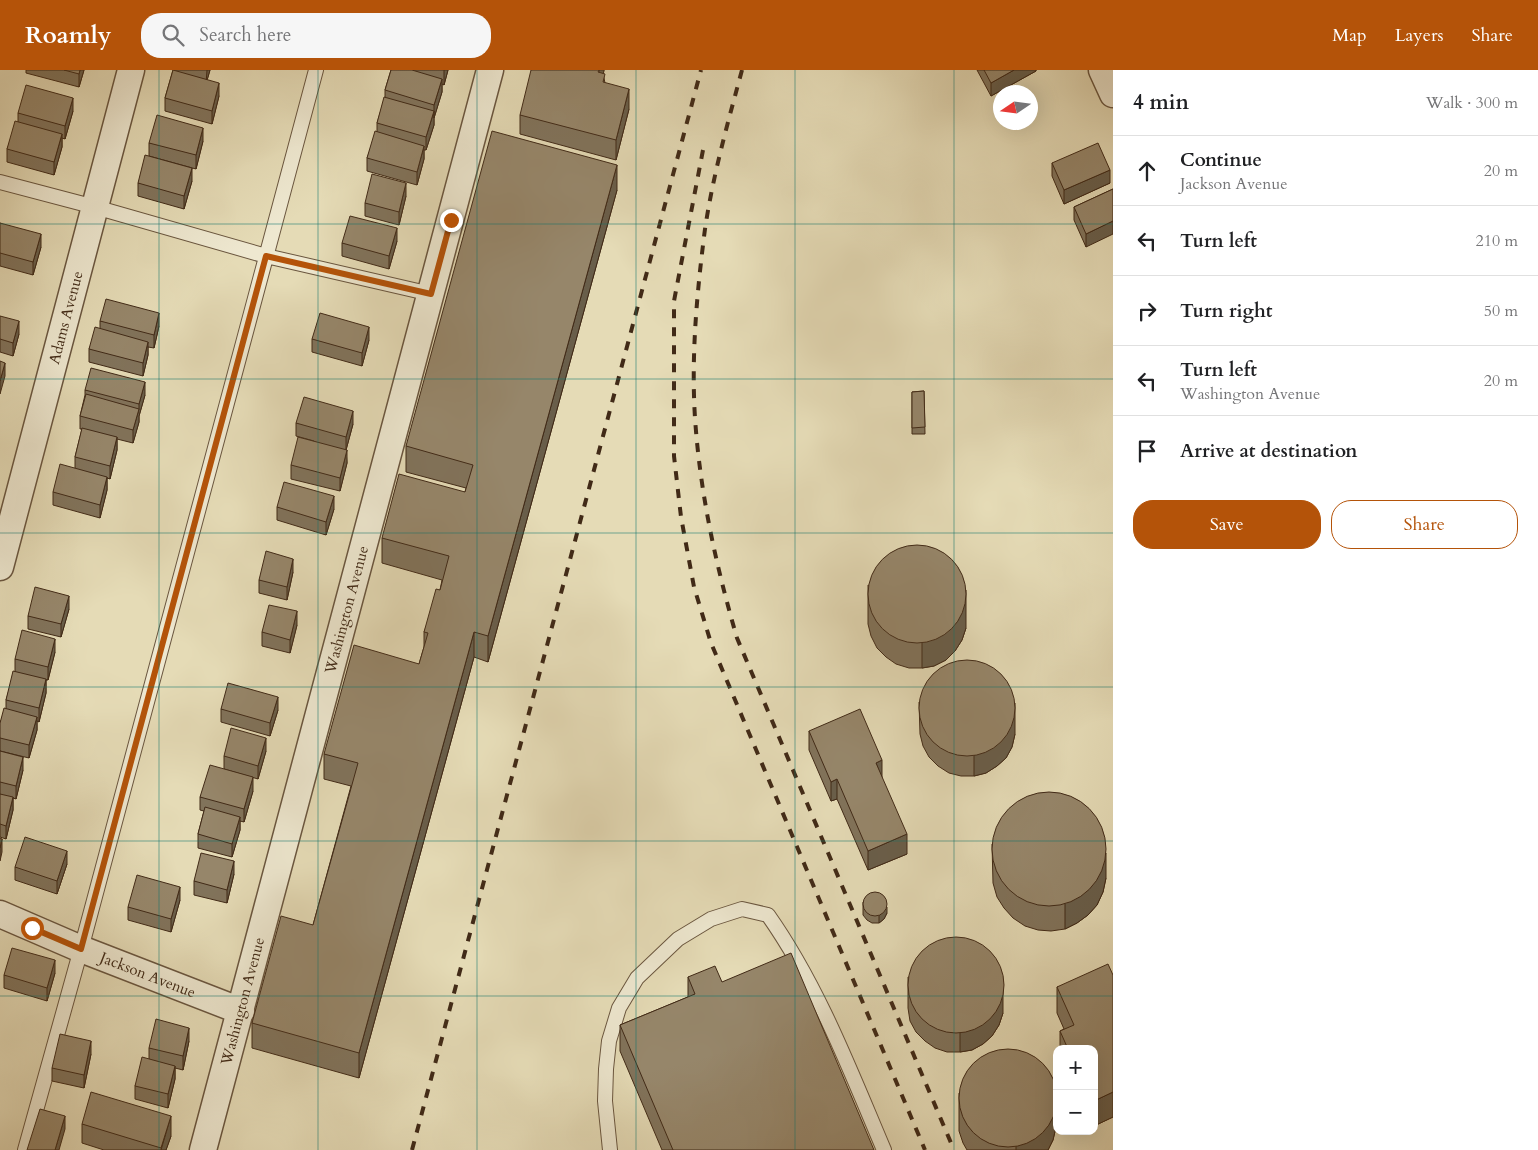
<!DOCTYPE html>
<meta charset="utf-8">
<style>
:root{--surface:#fff;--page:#f6f6f6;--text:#202124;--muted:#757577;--line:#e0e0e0;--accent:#b45309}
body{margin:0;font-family:Cardo,serif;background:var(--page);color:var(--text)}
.controls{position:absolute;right:15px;bottom:15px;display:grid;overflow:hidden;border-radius:10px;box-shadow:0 5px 20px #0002}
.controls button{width:45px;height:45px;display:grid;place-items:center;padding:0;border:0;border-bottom:1px solid var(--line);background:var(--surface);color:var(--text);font:25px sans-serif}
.compass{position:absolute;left:993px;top:15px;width:45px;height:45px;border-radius:50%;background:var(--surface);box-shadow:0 5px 20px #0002;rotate:257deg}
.stop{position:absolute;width:15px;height:15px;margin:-11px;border:4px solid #b45309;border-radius:50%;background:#fff}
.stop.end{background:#b45309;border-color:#fff;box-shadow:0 1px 5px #0008}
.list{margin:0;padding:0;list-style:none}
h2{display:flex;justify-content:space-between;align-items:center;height:65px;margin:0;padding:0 20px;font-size:21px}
h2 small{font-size:16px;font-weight:400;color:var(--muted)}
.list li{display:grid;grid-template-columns:32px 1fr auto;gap:15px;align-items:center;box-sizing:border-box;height:70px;padding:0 20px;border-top:1px solid var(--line)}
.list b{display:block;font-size:19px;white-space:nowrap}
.list p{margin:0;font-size:16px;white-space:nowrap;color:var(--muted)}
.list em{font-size:16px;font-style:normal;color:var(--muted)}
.actions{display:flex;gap:10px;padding:15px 20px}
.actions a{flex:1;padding:11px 0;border:1px solid var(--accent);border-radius:20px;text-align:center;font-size:18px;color:var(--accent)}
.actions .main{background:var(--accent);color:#fff}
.icon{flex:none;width:28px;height:28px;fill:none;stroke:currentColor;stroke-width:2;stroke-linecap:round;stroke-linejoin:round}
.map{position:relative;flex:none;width:1113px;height:1080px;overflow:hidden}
header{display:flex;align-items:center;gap:30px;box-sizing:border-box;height:70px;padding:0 25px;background:var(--accent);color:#fff}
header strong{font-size:24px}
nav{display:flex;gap:28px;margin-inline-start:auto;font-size:18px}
.search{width:350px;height:45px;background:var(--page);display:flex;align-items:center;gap:12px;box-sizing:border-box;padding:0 18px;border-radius:20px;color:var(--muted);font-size:19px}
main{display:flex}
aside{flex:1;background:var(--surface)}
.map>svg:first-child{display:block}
</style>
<header>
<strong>Roamly</strong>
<div class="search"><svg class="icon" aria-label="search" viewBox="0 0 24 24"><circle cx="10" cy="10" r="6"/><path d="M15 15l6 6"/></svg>Search here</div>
<nav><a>Map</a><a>Layers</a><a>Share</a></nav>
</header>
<main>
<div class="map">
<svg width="1113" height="1080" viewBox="0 0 1113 1080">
<rect width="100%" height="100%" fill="#e5dbb6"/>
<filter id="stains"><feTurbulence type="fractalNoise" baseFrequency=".004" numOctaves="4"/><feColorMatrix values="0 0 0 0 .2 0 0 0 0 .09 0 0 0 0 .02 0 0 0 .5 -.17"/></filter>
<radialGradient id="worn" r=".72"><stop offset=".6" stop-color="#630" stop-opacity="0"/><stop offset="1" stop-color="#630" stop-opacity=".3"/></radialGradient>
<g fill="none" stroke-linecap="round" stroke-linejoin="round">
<defs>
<path id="service" d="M0,112l95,25 171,49 165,38
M25,1080l56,-201 235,-879
M610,1080l-5,-49 1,-32 3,-28 10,-33 18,-30 41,-39 33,-20 31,-10 26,6c50,71 82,155 116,235"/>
<g id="minor">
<path d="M1102,0l11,24"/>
<path id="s1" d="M0,497l131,-497"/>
<path id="s2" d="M0,844l81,35 160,62"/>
<path id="s3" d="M203,1080l287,-1080"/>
</g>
</defs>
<use href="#service" stroke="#6a563f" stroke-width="16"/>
<use href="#minor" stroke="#6a563f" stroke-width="29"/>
<use href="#service" stroke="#eee8d0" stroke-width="14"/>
<use href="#minor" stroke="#eee8d0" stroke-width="26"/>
<path stroke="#412a17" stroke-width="4" stroke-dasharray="9 9" stroke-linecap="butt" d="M742,0c-14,52 -29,105 -37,159 -8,62 -14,127 -10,189 5,75 21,148 42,220l217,512
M703,80l-29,151v155l7,61 13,70 17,56 214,507
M412,1080l289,-1080"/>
</g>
<path fill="#81735b" stroke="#412a17" d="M26,0h58l-5,17 -53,-14z
M173,0h37l-3,10 12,16 -7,28 -47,-13v-13z
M391,0h57l-4,15 -2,-1v8l-8,26v7l-8,25h-2v9l-7,26 -50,-14v-13l10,-26v-9l8,-26v-7z
M604,0l-1,3 2,10 24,26 -13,51 -96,-26v-19z
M977,0h59v1l-45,25z
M73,41l-8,28 -3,-1v9l-8,28 -47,-13v-13l11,-27v-9z
M203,71l-7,28 -47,-13v-13z
M1052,93l58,20 -46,21 -12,-28z
M192,111l-8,28 -46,-13v-13z
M1113,119l-27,58 -12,-27v-13z
M617,120l-129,472 -14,-5 -115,421 -107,-30v-25l61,-98 38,-139 -27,-7v-25l95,-90 5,-17v-15l16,-42 2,-10 -60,-17v-25l83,-46 1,-4 -60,-16v-26z
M406,126l-7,29 -34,-9v-13z
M0,153l41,24 -8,28 -33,-9z
M397,171l-8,28 -47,-13v-13z
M0,246l19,18 -6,22 -13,-4z
M100,251l59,5 -5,22 -6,-1v8l-5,21 -54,-14v-13l11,-20z
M312,269l57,1 -7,26 -50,-14z
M85,320l60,5 -6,21v6l-6,21 -16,-4v11l-7,29 -3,-1v12l-7,28 -47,-13v-13l22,-24v-11l7,-28h-2v-13l5,-21z
M924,321l1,43h-13v-42z
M296,353l57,1 -7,26 1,13 -7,28 -49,-12v-14l23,-24 -18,-5z
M277,437l57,2 -8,26 -49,-15z
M293,502l-6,28 -28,-7v-13z
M868,515l98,43 -4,12 -7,11 -9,9 -12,6 -12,2h-13l-13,-4 -10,-7 -9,-9 -6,-12 -3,-12z
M69,539l-8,28 -33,-8v-13z
M297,555l-7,28 -28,-7v-14z
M55,582l-7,28h-2v13l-7,29 -2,-1v9l-8,28 -29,-7v-28l6,-14v-9l9,-29v-12z
M919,632l96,32 -3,13 -6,11 -9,8 -11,7 -12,3h-13l-12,-3 -11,-7 -9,-9 -6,-11 -3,-12z
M221,639l57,1 -8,26 -49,-14z
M809,661l98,123 -39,16 -31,-71 -6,2 -22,-51z
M0,681l23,19 -7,29 -3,-1v12l-7,29 -6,-2z
M266,681l-8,28 -34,-10v-13z
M253,721l-9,31 -4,-1v9l-8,27 -34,-9v-14l6,-23 -4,-1v-13z
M992,774l114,34 -3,14 -6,13 -9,10 -11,8 -12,6 -14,2 -13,-1 -13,-4 -12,-8 -9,-10 -7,-11 -4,-14z
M67,794l-10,30 -42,-14v-13z
M234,804l-7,29 -33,-8v-14z
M180,830l-9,32 -43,-12v-13z
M863,832l24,11 -3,6 -5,4h-7l-5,-3 -4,-5z
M55,903l-8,28 -43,-13v-13z
M1113,905v142l-19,9v-77h-34v-18l4,-2 -7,-16v-26z
M688,907l34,5 152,168h-212l-42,-99v-26l68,-28z
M908,907l95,36 -4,12 -7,11 -9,8 -11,6 -12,2h-13l-12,-4 -10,-7 -9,-9 -6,-11 -2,-13z
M189,971l-6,29 -8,-2v11l-7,29 -33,-9v-13l14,-27v-11z
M91,984l-7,34 -32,-7v-13z
M959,1023l97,34 -3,13 -5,10h-81l-4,-7 -4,-12z
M82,1054l89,12 -5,14h-62l-22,-7z"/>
<path fill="#695e4a" stroke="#412a17" d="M80,0h4l-5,17v-13z
M207,0h3l-4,14z
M444,0h4l-4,15z
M599,0h5v1l-6,20z
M1014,0h22v1l-45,25v-13z
M442,9v13l-8,26v-13z
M219,13v13l-7,28v-13z
M629,19v20l-13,51v-20z
M73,28v13l-8,28v-13z
M434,41v14l-8,25v-13z
M203,58v13l-7,28v-14z
M62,64v13l-8,28v-13z
M424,76v13l-7,26v-13z
M617,95v25l-129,472v-26z
M192,98v13l-8,28v-13z
M1110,100v13l-46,21v-14z
M406,113v13l-7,29v-13z
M1113,151v13l-27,13v-13z
M397,158v13l-8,28v-13z
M41,164v13l-8,28v-13z
M159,243v13l-5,22v-13z
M19,251v13l-6,22v-13z
M369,257v13l-7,26v-13z
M148,272v13l-5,21v-13z
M5,293v13l-5,18v-13z
M145,312v13l-6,21v6l-6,21v-13l6,-21v-5z
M353,341v13l-7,26v-13z
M117,367v13l-7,29v-13z
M347,380v13l-7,28v-13z
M107,407v13l-7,28v-13z
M334,426v13l-8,26v-13z
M293,489v13l-6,28v-13z
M966,520v38l-4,12 -7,11 -9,9 -12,6 -12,2v-25z
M69,526v13l-8,28v-13z
M297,541v14l-7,28v-13z
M474,562v25l-115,421v-25z
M55,569v13l-7,28v-13z
M46,609v14l-7,29v-14z
M278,627v13l-8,26v-13z
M1015,633v31l-3,13 -6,11 -9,8 -11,7 -12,3v-20z
M37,647v13l-8,28v-13z
M266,668v13l-8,28v-13z
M23,687v13l-7,29v-13z
M882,690v19l-6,-16z
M253,707v14l-9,31v-13z
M837,709v20l-6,2v-19z
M13,727v13l-7,29v-13z
M240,747v13l-8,27v-13z
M907,764v20l-39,16v-19z
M2,769v13l-2,9v-13z
M67,781v13l-10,30v-13z
M1106,783v25l-3,14 -6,13 -9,10 -11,8 -12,6v-25z
M234,791v13l-7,29v-13z
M180,817v13l-9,32v-13z
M887,837v6l-3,6 -5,4v-7z
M55,890v13l-8,28v-13z
M1003,911v32l-4,12 -7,11 -9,8 -11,6 -12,2v-19z
M189,958v13l-6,29v-14z
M91,971v13l-7,34v-13z
M175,996v13l-7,29v-14z
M1113,1022v25l-19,9v-25z
M1056,1032v25l-3,13 -5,10h-32v-4z
M65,1046v13l-6,21h-4z
M171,1046v20l-5,14h-5z"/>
<path fill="#96866a" stroke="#412a17" d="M64,0h16l-1,4z
M173,0l46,13 -7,28 -47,-13z
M391,0h21l30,9 -8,26 -49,-15z
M531,0h68l-1,2 7,2 -2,8 26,7 -13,51 -96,-25z
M984,0h30l-23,13z
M26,15l47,13 -8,28 -47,-13z
M384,27l50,14 -8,26 -49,-14z
M157,45l46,13 -7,27 -47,-12z
M15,51l47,13 -8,28 -47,-13z
M375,61l49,15 -7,26 -50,-14z
M492,61l125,34 -129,471 -14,-4 -115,421 -107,-30 29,-107 32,9 45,-162 -34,-9 30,-109 65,19 9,-31 -4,-1 12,-43 4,1 9,-34 -67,-18 17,-64 66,18 8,-27 -67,-19z
M1098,73l12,27 -46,20 -12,-27z
M145,85l47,13 -8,28 -46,-13z
M372,104l34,9 -7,29 -34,-9z
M1113,119v32l-27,13 -12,-27z
M350,146l47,12 -8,28 -47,-13z
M0,153l41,11 -8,28 -33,-9z
M106,229l53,14 -5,22 -54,-14z
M320,243l49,14 -7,26 -50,-14z
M0,246l19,5 -6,22 -13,-4z
M95,257l53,15 -5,21 -54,-14z
M0,291l5,2 -5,18z
M91,298l54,14 -6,22 -54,-14z
M924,321l1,36 -13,1v-36z
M86,324l53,15 -6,21 -53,-14z
M304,327l49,14 -7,26 -50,-14z
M82,358l35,9 -7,29 -35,-9z
M298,367l49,13 -7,28 -49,-13z
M60,394l47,13 -7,28 -47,-13z
M284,412l50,14 -8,26 -49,-15z
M868 524a49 49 0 1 1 98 0a49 49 0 1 1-98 0Z
M266,481l27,8 -6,28 -28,-7z
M35,517l34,9 -8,28 -33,-8z
M269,535l28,6 -7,29 -28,-8z
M22,560l33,9 -7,28 -33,-8z
M919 638a48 48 0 1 1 96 0a48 48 0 1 1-96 0Z
M13,601l33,8 -7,29 -33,-8z
M228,613l50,14 -8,26 -49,-14z
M4,638l33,9 -8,28 -29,-7v-15z
M860,639l22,51 -6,3 31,71 -39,17 -31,-72 -6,3 -22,-51z
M231,658l35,10 -8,28 -34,-10z
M0,681l23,6 -7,29 -16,-4z
M210,695l43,12 -9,32 -44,-12z
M992 779a57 57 0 1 1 114 0a57 57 0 1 1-114 0Z
M0,724l13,3 -7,29 -6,-2z
M205,737l35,10 -8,27 -34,-10z
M25,767l42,14 -10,30 -42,-14z
M0,768l2,1 -2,9z
M201,783l33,8 -7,29 -33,-9z
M137,805l43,12 -9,32 -43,-12z
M863 834a12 12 0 1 1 24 0a12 12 0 1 1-24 0Z
M908 915a48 48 0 1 1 96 0a48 48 0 1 1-96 0Z
M12,878l43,12 -8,28 -43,-13z
M791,883l83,197h-201l-53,-125 75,-31 -7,-17 27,-11 7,16z
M1108,894l5,11v117l-19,9v-52h-26l-8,-18 14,-6 -17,-38z
M156,949l33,9 -6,28 -34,-8z
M60,964l31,7 -7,34 -32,-7z
M959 1028a49 49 0 1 1 98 0a49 49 0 1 1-98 0Z
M142,987l33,9 -7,28 -33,-8z
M91,1022l80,24 -10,32 -79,-24z
M40,1039l25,7 -10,34h-28z"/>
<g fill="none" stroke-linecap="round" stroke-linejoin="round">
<path stroke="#b45309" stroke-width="6" d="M32,858l49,21 185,-693 165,38 20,-74"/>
</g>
<path fill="none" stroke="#0f766e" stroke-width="1" stroke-opacity="0.55" d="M159,0v1080M318,0v1080M477,0v1080M636,0v1080M795,0v1080M954,0v1080M0,154h1113M0,309h1113M0,463h1113M0,617h1113M0,771h1113M0,926h1113"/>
<g text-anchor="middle" stroke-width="4.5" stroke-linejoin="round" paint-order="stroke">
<g font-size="15" fill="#412a17" stroke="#eee8d0">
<text dy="5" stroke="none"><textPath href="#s1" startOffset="258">Adams Avenue</textPath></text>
<text dy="5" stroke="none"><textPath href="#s3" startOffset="559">Washington Avenue</textPath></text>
<text dy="5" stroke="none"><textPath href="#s2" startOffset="160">Jackson Avenue</textPath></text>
<text dy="5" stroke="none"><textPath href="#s3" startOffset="154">Washington Avenue</textPath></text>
</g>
</g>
<rect width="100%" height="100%" filter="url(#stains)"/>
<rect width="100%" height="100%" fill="url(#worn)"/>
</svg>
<div class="controls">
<button>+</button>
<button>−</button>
</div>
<svg class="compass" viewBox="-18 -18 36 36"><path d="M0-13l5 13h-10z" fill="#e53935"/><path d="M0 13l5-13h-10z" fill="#757577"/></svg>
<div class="stop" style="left:32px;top:858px"></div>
<div class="stop end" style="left:451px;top:150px"></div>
</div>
<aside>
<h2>4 min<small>Walk · 300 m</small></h2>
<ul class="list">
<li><svg class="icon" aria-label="ahead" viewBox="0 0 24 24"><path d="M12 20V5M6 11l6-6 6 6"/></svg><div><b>Continue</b><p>Jackson Avenue</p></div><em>20 m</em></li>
<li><svg class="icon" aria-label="left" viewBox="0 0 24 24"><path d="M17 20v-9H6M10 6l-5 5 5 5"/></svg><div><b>Turn left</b></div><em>210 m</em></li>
<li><svg class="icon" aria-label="right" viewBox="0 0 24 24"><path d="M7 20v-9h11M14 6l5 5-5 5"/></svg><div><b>Turn right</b></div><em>50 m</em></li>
<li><svg class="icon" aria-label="left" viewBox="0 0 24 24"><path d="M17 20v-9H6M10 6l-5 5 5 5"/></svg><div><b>Turn left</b><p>Washington Avenue</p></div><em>20 m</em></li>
<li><svg class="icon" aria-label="arrive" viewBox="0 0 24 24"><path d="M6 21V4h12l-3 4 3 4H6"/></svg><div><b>Arrive at destination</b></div></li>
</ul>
<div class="actions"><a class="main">Save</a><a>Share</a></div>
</aside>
</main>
